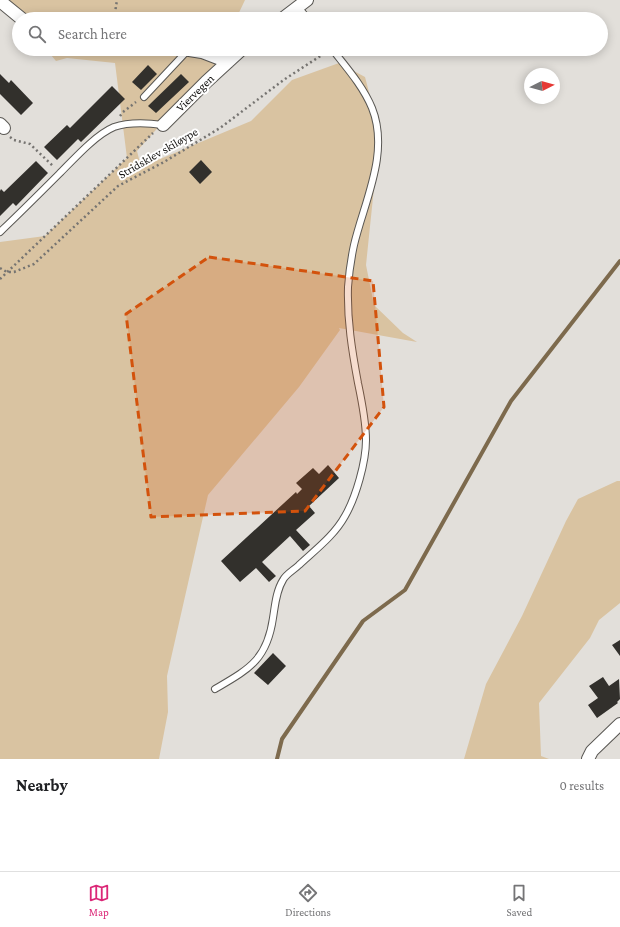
<!DOCTYPE html>
<meta charset="utf-8">
<style>
:root{--surface:#fff;--page:#f6f6f6;--text:#202124;--muted:#757577;--line:#e0e0e0;--accent:#db2777}
body{margin:0;font-family:"Crimson Pro",serif;background:var(--page);color:var(--text)}
.compass{position:absolute;left:524px;top:68px;width:36px;height:36px;border-radius:50%;background:var(--surface);box-shadow:0 2px 10px #0003;rotate:84deg}
.list{margin:0;padding:0;list-style:none}
h2{display:flex;justify-content:space-between;align-items:center;height:52px;margin:0;padding:0 16px;font-size:17px}
h2 small{font-size:13px;font-weight:400;color:var(--muted)}
.icon{flex:none;width:22px;height:22px;fill:none;stroke:currentColor;stroke-width:2;stroke-linecap:round;stroke-linejoin:round}
.map{position:relative;flex:none;width:620px;height:759px;overflow:hidden}
.search{position:absolute;background:var(--surface);box-shadow:0 2px 10px #0003;left:12px;right:12px;top:12px;height:44px;display:flex;align-items:center;gap:10px;box-sizing:border-box;padding:0 14px;border-radius:22px;color:var(--muted);font-size:15px}
.sheet{height:112px;background:var(--surface)}
nav{display:flex;justify-content:space-around;align-items:center;box-sizing:border-box;height:56px;border-top:1px solid var(--line);background:var(--surface);font-size:11px;color:var(--muted)}
nav a{display:grid;justify-items:center;gap:2px}
nav .on{color:var(--accent)}
.map>svg:first-child{display:block}
</style>
<div class="map">
<svg width="620" height="759" viewBox="0 0 620 759">
<rect width="100%" height="100%" fill="#e2dfda"/>
<path fill="#d9c3a1" d="M5,0h240l-9,19h-215z
M46,49h178l-1,6 -86,96 4,16 110,-46 41,-41 47,-17 26,14 16,61 -4,21 -11,106 8,40 29,28 14,9 -78,-14 1,2 -41,57 -91,108 -41,181 1,36 -9,47h-159v-517l45,-6 82,-78 -12,-95 -48,-5 -11,3z
M617,481h3v122l-21,17 -9,18 -51,65 2,53 8,3h-85l22,-75 36,-68 44,-95 12,-22z"/>
<g fill="none" stroke-linecap="round" stroke-linejoin="round">
<path stroke="#7d6a4d" stroke-width="4" d="M277,759l5,-20 81,-118 42,-31 106,-189 109,-140"/>
</g>
<path fill="#32302c" d="M148,65l9,9 -16,16 -9,-8z
M0,74l9,9 2,-3 22,23 -12,12 -21,-21z
M181,74l8,8 -33,31 -8,-7z
M112,86l13,13 -44,43 -3,-3 -21,21 -13,-13 23,-22 3,3z
M201,160l11,12 -12,12 -11,-12z
M36,161l12,12 -32,33 -3,-3 -13,13v-25l1,-2 3,3z
M328,465l11,13 -30,28 6,7 -19,17 14,15 -7,6 -13,-15 -28,26 14,14 -7,6 -13,-14 -16,14 -19,-21 75,-69 1,2 5,-5 -6,-6 17,-15 6,6z
M620,640v16l-8,-11z
M273,653l13,13 -18,19 -14,-12z
M603,677l6,9 10,-7 1,20 -3,3 1,1 -21,15 -9,-13 10,-7 -9,-12z"/>
<g fill="none" stroke-linecap="round" stroke-linejoin="round">
<defs>
<path id="service" d="M298,7l10,12
M144,97l44,-47
M0,232c20,-19 39,-38 59,-58 14,-14 36,-39 55,-47 15,-5 34,-4 49,-2
M215,689c34,-20 52,-29 58,-71 2,-12 3,-27 10,-38 3,-6 11,-10 16,-15 16,-15 35,-29 46,-49 11,-19 21,-54 21,-76 0,-19 -4,-38 -8,-57 -6,-32 -11,-63 -10,-96 1,-14 3,-28 6,-42 10,-43 36,-92 18,-137 -9,-22 -26,-41 -40,-59"/>
<path id="minor" d="M0,1l22,18
M282,19l25,-19
M183,49l19,3 26,10
M0,124l4,4
M163,125l43,-43 36,-33
M588,759l4,-8 28,-27"/>
</defs>
<use href="#service" stroke="#595753" stroke-width="8"/>
<use href="#minor" stroke="#595753" stroke-width="14"/>
<path stroke="#767471" stroke-width="2.5" stroke-dasharray="2 3" stroke-linecap="butt" d="M114,19l3,-19
M120,116l3,-4 13,-10
M10,137l4,3 16,4 24,23
M0,268l7,4h7l20,-8 84,-78 46,-24 56,-34 65,-49 40,-26
M0,279l153,-146"/>
<use href="#service" stroke="#fff" stroke-width="6"/>
<use href="#minor" stroke="#fff" stroke-width="12"/>
</g>
<path fill="#d3520c" fill-opacity="0.2" stroke="#d3520c" stroke-width="3" stroke-dasharray="8 5" stroke-linejoin="round" d="M209,257l164,24 11,126 -79,104 -154,6 -25,-203z"/>
<g text-anchor="middle" stroke-width="4" stroke-linejoin="round" paint-order="stroke">
<g font-size="12" fill="#141311" stroke="#fff">
<text transform="translate(195 93) rotate(-44)" y="4">Viervegen</text>
<text transform="translate(158 153) rotate(-30)" y="4">Stridsklev skiløype</text>
</g>
</g>
</svg>
<svg class="compass" viewBox="-18 -18 36 36"><path d="M0-13l5 13h-10z" fill="#e53935"/><path d="M0 13l5-13h-10z" fill="#757577"/></svg>
<div class="search"><svg class="icon" aria-label="search" viewBox="0 0 24 24"><circle cx="10" cy="10" r="6"/><path d="M15 15l6 6"/></svg>Search here</div>
</div>
<section class="sheet">
<h2>Nearby<small>0 results</small></h2>
<ul class="list">
</ul>
</section>
<nav>
<a class="on"><svg class="icon" aria-label="map" viewBox="0 0 24 24"><path d="M3 6l6-2 6 2 6-2v14l-6 2-6-2-6 2zM9 4v14M15 6v14"/></svg>Map</a>
<a><svg class="icon" aria-label="directions" viewBox="0 0 24 24"><path d="M12 3l9 9-9 9-9-9zM9 14v-3h6M13 9l2 2-2 2"/></svg>Directions</a>
<a><svg class="icon" aria-label="saved" viewBox="0 0 24 24"><path d="M7 4h10v16l-5-4-5 4z"/></svg>Saved</a>
</nav>
